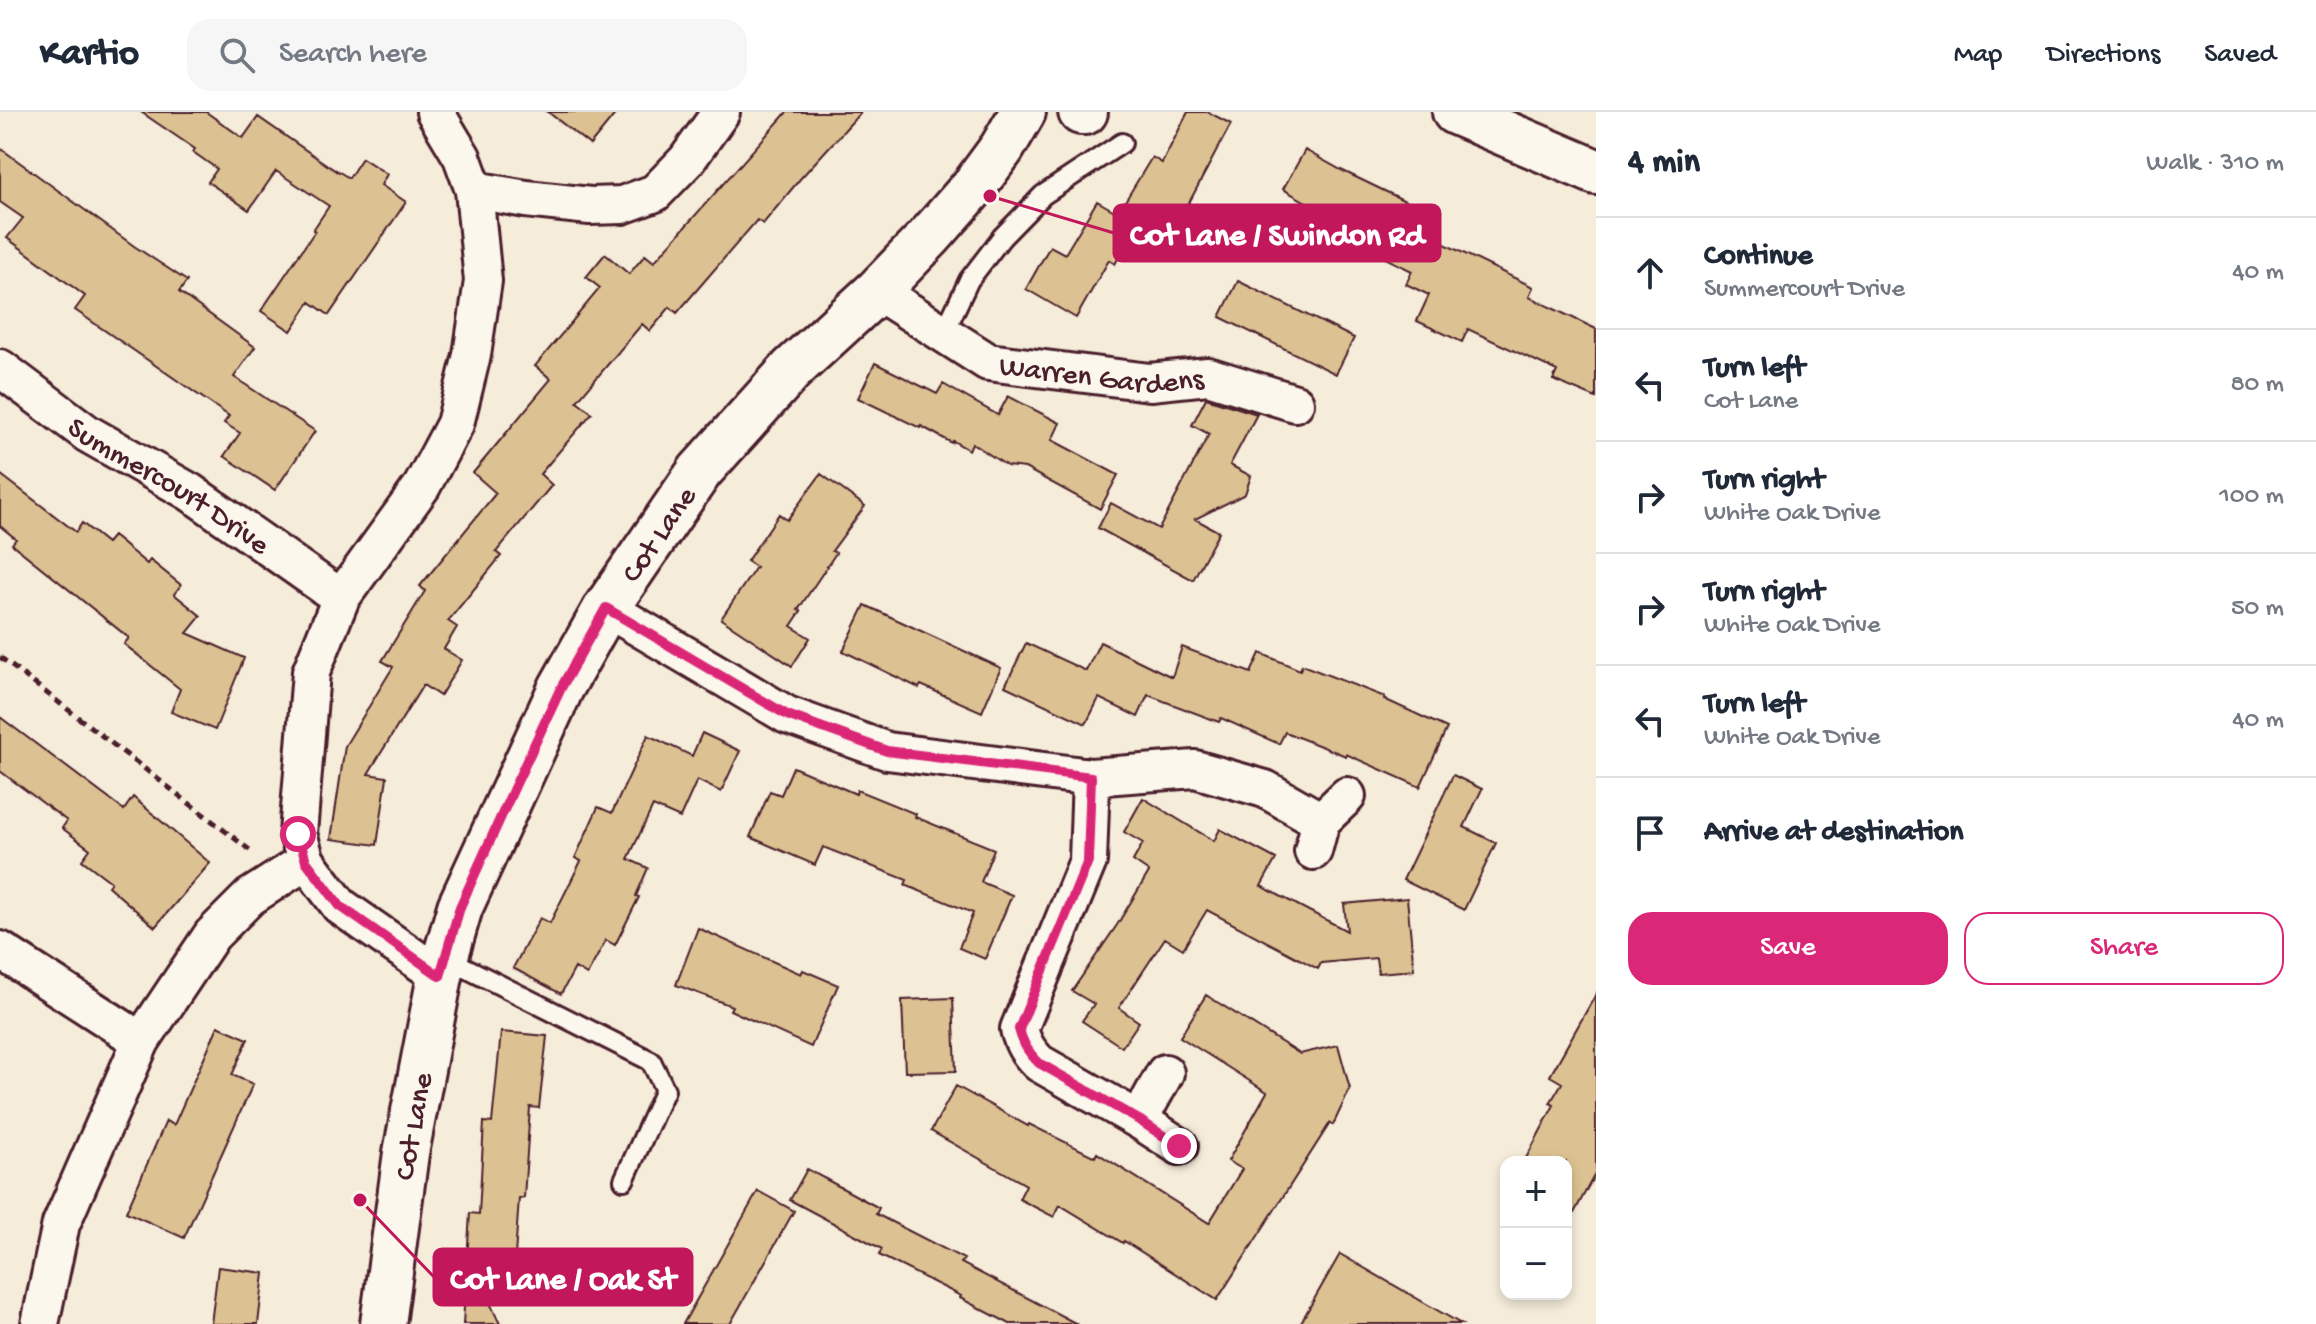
<!DOCTYPE html>
<meta charset="utf-8">
<style>
:root{--surface:#fff;--page:#f6f6f7;--text:#1f2937;--muted:#747a83;--line:#e0e1e3;--accent:#db2777}
body{margin:0;font-family:"Gochi Hand",sans-serif;background:var(--page);color:var(--text)}
.controls{position:absolute;right:24px;bottom:24px;display:grid;overflow:hidden;border-radius:16px;box-shadow:0 4px 12px #0003}
.controls button{width:72px;height:72px;display:grid;place-items:center;padding:0;border:0;border-bottom:2px solid var(--line);background:var(--surface);color:var(--text);font:40px sans-serif}
.stop{position:absolute;width:24px;height:24px;margin:-18px;border:6px solid #db2777;border-radius:50%;background:#fff}
.stop.end{background:#db2777;border-color:#fff;box-shadow:0 2px 8px #0008}
.list{margin:0;padding:0;list-style:none}
h2{display:flex;justify-content:space-between;align-items:center;height:104px;margin:0;padding:0 32px;font-size:34px}
h2 small{font-size:26px;font-weight:400;color:var(--muted)}
.list li{display:grid;grid-template-columns:52px 1fr auto;gap:24px;align-items:center;box-sizing:border-box;height:112px;padding:0 32px;border-top:2px solid var(--line)}
.list b{display:block;font-size:30px;white-space:nowrap}
.list p{margin:0;font-size:26px;white-space:nowrap;color:var(--muted)}
.list em{font-size:26px;font-style:normal;color:var(--muted)}
.actions{display:flex;gap:16px;padding:24px 32px}
.actions a{flex:1;padding:18px 0;border:2px solid var(--accent);border-radius:24px;text-align:center;font-size:28px;color:var(--accent)}
.actions .main{background:var(--accent);color:#fff}
.icon{flex:none;width:44px;height:44px;fill:none;stroke:currentColor;stroke-width:2;stroke-linecap:round;stroke-linejoin:round}
.map{position:relative;flex:none;width:1596px;height:1212px;overflow:hidden}
header{display:flex;align-items:center;gap:48px;box-sizing:border-box;height:112px;padding:0 40px;background:var(--surface);border-bottom:2px solid var(--line)}
header strong{font-size:38px}
nav{display:flex;gap:44px;margin-inline-start:auto;font-size:28px}
.search{width:560px;height:72px;background:var(--page);display:flex;align-items:center;gap:20px;box-sizing:border-box;padding:0 28px;border-radius:24px;color:var(--muted);font-size:30px}
main{display:flex}
aside{flex:1;background:var(--surface)}
.map>svg:first-child{display:block}
</style>
<header>
<strong>Kartio</strong>
<div class="search"><svg class="icon" aria-label="search" viewBox="0 0 24 24"><circle cx="10" cy="10" r="6"/><path d="M15 15l6 6"/></svg>Search here</div>
<nav><a>Map</a><a>Directions</a><a>Saved</a></nav>
</header>
<main>
<div class="map">
<svg width="1596" height="1212" viewBox="0 0 1596 1212">
<rect width="100%" height="100%" fill="#f5ecda"/>
<filter id="ink" filterUnits="userSpaceOnUse"><feTurbulence type="fractalNoise" baseFrequency=".0125" numOctaves="2"/><feDisplacementMap in="SourceGraphic" scale="16" xChannelSelector="R" yChannelSelector="G"/><feConvolveMatrix kernelMatrix="1 2 1 2 8 2 1 2 1" color-interpolation-filters="sRGB"/></filter>
<g filter="url(#ink)">
<path fill="#dcc292" stroke="#4a1f2b" stroke-width="2" d="M141,0h65l37,26 15,-21 78,54v-1l13,8 13,-20 25,16 -6,11 25,17 -77,113 -19,-13 -19,29 -30,-20 54,-80 -2,-1 16,-24 -53,-35 -27,39 -41,-28 9,-13 -24,-17 2,-3z
M548,0h69l-27,33z
M787,0h74l-61,67 -37,45 -6,-4 -80,93 -7,-6 -20,24 -8,-7 -65,77 15,12 -52,61 12,11 -56,67 5,4 -53,65 9,6 -13,22 18,11 -22,36 -17,-11 -55,89 19,3 -10,68 -46,-6 14,-93 48,-79 -11,-6 43,-70 -5,-5 76,-93 -23,-20 78,-94 -16,-13 65,-78 -14,-11 19,-23 24,20 16,-19 9,7z
M1188,0h20l23,12 -48,90 4,3 -38,39 -22,-13 -12,21 -6,-4 -33,58 -50,-29 24,-43 15,8 32,-53 21,12 34,-56 10,6z
M0,36l134,98 53,35 -8,11 76,55 -21,30 81,54 -40,59 -51,-34 16,-23 -16,-10 5,-7 -154,-106 10,-14 -78,-58 16,-20 -23,-16z
M1305,38l36,20 83,40 -10,19 119,58 -4,10 67,32v69l-43,-18 4,-9 -89,-42 -6,13 -45,-21 12,-26 -23,-11 6,-13 -80,-39 6,-12 -55,-31z
M1238,169l116,57 -18,36 -116,-57z
M875,251l62,31 6,-10 55,31 10,-19 52,27 -8,17 66,35 -18,34 -75,-41 -18,-2 -35,-23 -3,7 -16,-9 -1,2 -31,-17 -1,2 -62,-30z
M1206,286l51,16 -27,51 21,11 -6,18 -50,25 24,13 -26,48 -95,-52 13,-25 48,26 50,-95 -17,-9z
M0,362l76,58 6,-9 25,20 6,-7 34,28 3,-4 31,25 -7,9 27,22 -14,17 57,25 -29,72 -44,-18 9,-23 -56,-45 5,-6 -117,-94 4,-5 -16,-13z
M821,362l44,32 -33,45 4,2 -38,57 3,1 -10,15 19,12 -18,28 -71,-47 35,-52 -9,-6 32,-47 8,6z
M865,493l136,63 -19,44 -61,-27 -2,3 -76,-37z
M1100,530l72,35 10,-30 69,26 9,-20 40,17 2,-5 83,32 -1,2 63,29 -27,59 -74,-33v2l-61,-24 -6,12 -58,-26 -2,4 -71,-27 -10,22 -39,-19 -13,26 -81,-38 21,-43 60,28z
M0,605l124,93 9,-13 77,66 -55,64 -47,-41 3,-4 -29,-22 8,-11 -28,-21 5,-7 -67,-50z
M702,621l38,18 -19,41 -24,-12 -17,38 -27,-12 -25,53 20,9 -12,28 3,1 -24,48 -9,-5 -19,35 -12,-7 -14,26 -48,-26 27,-50 10,5 31,-62 -6,-3 23,-51 14,6 36,-78 44,21z
M793,655l63,27 1,-4 59,24 -1,3 79,32 -13,33 31,13 -27,64 -26,-11 14,-35 -68,-28 2,-5 -84,-33 -8,18 -65,-28 20,-46 11,4z
M1453,663l29,14 -18,38 32,16 -32,67 -61,-30z
M1143,686l71,43 6,-12 56,30 -15,27 86,45 -3,-27 63,-6 7,72 -36,3 -2,-15 -55,5 -3,6 -111,-59 -24,39 -18,-11 -46,70 20,14 -17,25 -40,-26 12,-17 -22,-13 45,-66 32,-53 -16,-11 10,-18 -19,-11z
M698,816l103,46 2,-4 35,15 -27,62 -81,-37 2,-4 -56,-21z
M1596,882v178l-30,56v-66h-42l30,-57 -4,-2 12,-20 -12,-7z
M1206,883l94,59 38,-9 12,44 -17,36 -3,-2 -113,177 -93,-59 -1,2 -63,-38 -6,12 -35,-18 7,-14 -95,-54 25,-45 72,40 1,-2 66,33 2,-4 112,70 33,-54 -14,-8 39,-69 -87,-55z
M953,886l3,73 -51,1 -3,-72z
M218,914l30,13 -16,36 21,9 -69,154 -58,-26 40,-91 8,4z
M501,920l46,4 -8,72 -9,-1 -6,91h-5l-6,87 -33,-3 20,42h-37l7,-111 9,1 5,-92 8,1z
M807,1057l72,39 -3,6 88,45 -3,4 116,61h-67l-50,-26 1,-2 -82,-41 3,-6 -92,-49z
M758,1079l36,20 -64,113h-47z
M1340,1142l121,70h-161z
M218,1155l46,6 -6,51h-47z"/>
<g fill="none" stroke-linecap="round" stroke-linejoin="round">
<defs>
<path id="service" d="M944,221l25,-53 33,-43 41,-42 79,-52
M446,846l205,103 14,29 -41,90"/>
<g id="minor">
<path d="M435,0l27,45 12,33 9,91 -11,74 -17,69 -33,62 -81,112 -30,74 -13,162 8,27 34,45 100,70"/>
<path d="M474,78l52,9 64,7 32,-1 33,-12 32,-33 34,-48"/>
<path id="s1" d="M877,179l111,71 162,20 58,-6 87,27"/>
<path id="s2" d="M0,256l88,66 102,58 151,106"/>
<path d="M606,496l181,107 100,36 204,26 104,-8 70,20 56,32 -8,30"/>
<path d="M1091,665l-3,84 -69,168c4,15 9,23 20,34l100,57 40,26"/>
<path d="M1321,709l26,-25"/>
<path d="M0,838l141,91"/>
<path d="M1139,1008l26,-47"/>
<path d="M40,1212l21,-100 80,-183 71,-106 38,-38 56,-36"/>
</g>
<g id="tertiary">
<path d="M1081,0h4"/>
<path id="s3" d="M383,1212l23,-171 34,-177 20,-69 101,-219 45,-80 94,-137 92,-102 85,-78 53,-55 44,-50 28,-38 21,-36"/>
</g>
<path id="primary" d="M1455,0l141,60"/>
</defs>
<use href="#service" stroke="#4a1f2b" stroke-width="24"/>
<use href="#minor" stroke="#4a1f2b" stroke-width="42"/>
<use href="#tertiary" stroke="#4a1f2b" stroke-width="50"/>
<use href="#primary" stroke="#4a1f2b" stroke-width="50"/>
<path stroke="#4a1f2b" stroke-width="5" stroke-dasharray="8 6" stroke-linecap="butt" d="M0,545l251,194"/>
<use href="#service" stroke="#fbf7ec" stroke-width="18"/>
<use href="#minor" stroke="#fbf7ec" stroke-width="36"/>
<use href="#tertiary" stroke="#fbf7ec" stroke-width="44"/>
<use href="#primary" stroke="#fbf7ec" stroke-width="44"/>
</g>
</g>
<g fill="none" stroke-linecap="round" stroke-linejoin="round" filter="url(#ink)">
<path stroke="#db2777" stroke-width="10" d="M298,722l8,27 34,45 100,70 20,-69 54,-119 47,-100 45,-80 181,107 100,36 204,26 -3,84 -69,168c4,15 9,23 20,34l100,57 40,26"/>
</g>
<g text-anchor="middle" stroke-width="7" stroke-linejoin="round" paint-order="stroke">
<g font-size="30" fill="#4a1f2b" stroke="#fbf7ec">
<text dy="10" stroke="none"><textPath href="#s1" startOffset="246">Warren Gardens</textPath></text>
<text dy="10" stroke="none"><textPath href="#s2" startOffset="206">Summercourt Drive</textPath></text>
<text dy="10" stroke="none"><textPath href="#s3" startOffset="848">Cot Lane</textPath></text>
<text dy="10" stroke="none"><textPath href="#s3" startOffset="200">Cot Lane</textPath></text>
</g>
</g>
<path fill="none" stroke="#c2185b" stroke-width="3" d="M990 84L1114 121M360 1088L434 1165"/>
<g fill="#c2185b" stroke="#fbf7ec" stroke-width="3">
<circle cx="990" cy="84" r="8"/>
<circle cx="360" cy="1088" r="8"/>
</g>
<g fill="#c2185b" stroke="#c2185b" stroke-width="3">
<rect x="1114" y="93" width="326" height="56" rx="8"/>
<rect x="434" y="1137" width="258" height="56" rx="8"/>
</g>
<g font-size="32" text-anchor="middle" font-weight="bold" fill="#fff">
<text x="1277" y="132">Cot Lane / Swindon Rd</text>
<text x="563" y="1176">Cot Lane / Oak St</text>
</g>
</svg>
<div class="controls">
<button>+</button>
<button>−</button>
</div>
<div class="stop" style="left:298px;top:722px"></div>
<div class="stop end" style="left:1179px;top:1034px"></div>
</div>
<aside>
<h2>4 min<small>Walk · 310 m</small></h2>
<ul class="list">
<li><svg class="icon" aria-label="ahead" viewBox="0 0 24 24"><path d="M12 20V5M6 11l6-6 6 6"/></svg><div><b>Continue</b><p>Summercourt Drive</p></div><em>40 m</em></li>
<li><svg class="icon" aria-label="left" viewBox="0 0 24 24"><path d="M17 20v-9H6M10 6l-5 5 5 5"/></svg><div><b>Turn left</b><p>Cot Lane</p></div><em>80 m</em></li>
<li><svg class="icon" aria-label="right" viewBox="0 0 24 24"><path d="M7 20v-9h11M14 6l5 5-5 5"/></svg><div><b>Turn right</b><p>White Oak Drive</p></div><em>100 m</em></li>
<li><svg class="icon" aria-label="right" viewBox="0 0 24 24"><path d="M7 20v-9h11M14 6l5 5-5 5"/></svg><div><b>Turn right</b><p>White Oak Drive</p></div><em>50 m</em></li>
<li><svg class="icon" aria-label="left" viewBox="0 0 24 24"><path d="M17 20v-9H6M10 6l-5 5 5 5"/></svg><div><b>Turn left</b><p>White Oak Drive</p></div><em>40 m</em></li>
<li><svg class="icon" aria-label="arrive" viewBox="0 0 24 24"><path d="M6 21V4h12l-3 4 3 4H6"/></svg><div><b>Arrive at destination</b></div></li>
</ul>
<div class="actions"><a class="main">Save</a><a>Share</a></div>
</aside>
</main>
